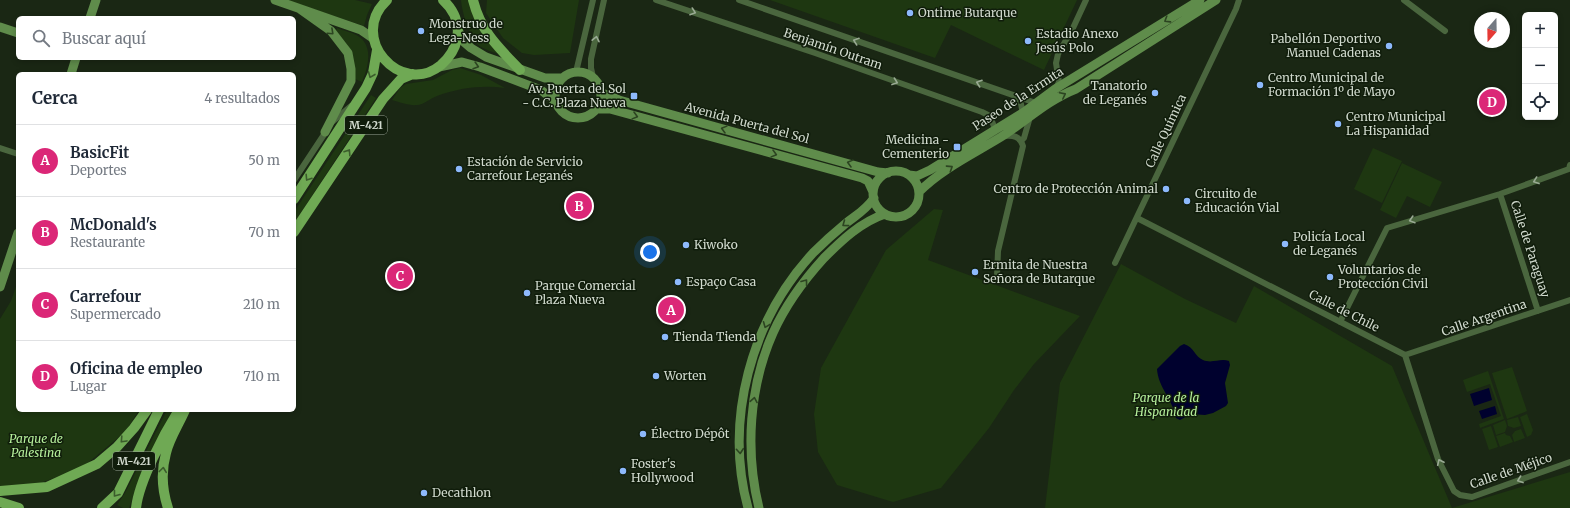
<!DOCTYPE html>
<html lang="es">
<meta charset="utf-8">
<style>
:root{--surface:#fff;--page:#f6f6f7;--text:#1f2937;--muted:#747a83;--line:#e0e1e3;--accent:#db2777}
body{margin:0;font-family:Merriweather,serif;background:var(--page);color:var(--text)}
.controls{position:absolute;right:12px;top:12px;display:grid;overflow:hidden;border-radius:6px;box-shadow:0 2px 6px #0003}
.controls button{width:36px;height:36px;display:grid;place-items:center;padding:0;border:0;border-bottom:1px solid var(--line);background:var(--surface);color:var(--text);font:20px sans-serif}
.compass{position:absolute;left:1474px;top:12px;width:36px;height:36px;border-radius:50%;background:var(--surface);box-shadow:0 2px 6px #0003;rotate:200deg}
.you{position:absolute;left:650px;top:252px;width:14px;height:14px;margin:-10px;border:3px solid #fff;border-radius:50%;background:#1a73e8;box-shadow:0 0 0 6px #1a73e833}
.badge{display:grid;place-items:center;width:26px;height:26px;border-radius:50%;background:var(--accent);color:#fff;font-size:13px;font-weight:700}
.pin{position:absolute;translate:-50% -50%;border:2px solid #fff;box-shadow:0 1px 4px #0006}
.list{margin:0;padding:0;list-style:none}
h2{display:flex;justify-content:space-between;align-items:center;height:52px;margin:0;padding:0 16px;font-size:17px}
h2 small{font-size:13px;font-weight:400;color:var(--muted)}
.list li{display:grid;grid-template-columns:26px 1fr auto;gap:12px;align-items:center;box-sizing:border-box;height:72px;padding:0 16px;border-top:1px solid var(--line)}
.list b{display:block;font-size:15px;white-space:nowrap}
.list p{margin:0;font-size:13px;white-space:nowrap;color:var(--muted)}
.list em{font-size:13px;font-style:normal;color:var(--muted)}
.icon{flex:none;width:22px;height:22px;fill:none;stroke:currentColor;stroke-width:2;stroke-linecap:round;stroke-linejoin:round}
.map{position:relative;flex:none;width:1570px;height:508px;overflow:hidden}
.search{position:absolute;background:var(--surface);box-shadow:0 2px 6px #0003;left:16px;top:16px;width:280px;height:44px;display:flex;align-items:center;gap:10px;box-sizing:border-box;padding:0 14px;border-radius:6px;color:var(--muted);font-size:15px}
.panel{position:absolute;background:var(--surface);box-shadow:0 2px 6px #0003;left:16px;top:72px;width:280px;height:340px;border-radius:6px}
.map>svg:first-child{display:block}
</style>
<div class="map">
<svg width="1570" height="508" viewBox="0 0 1570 508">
<rect width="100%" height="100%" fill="#1a2714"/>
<path fill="#1e3711" d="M286,0h69l17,4 -5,11 -3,11z
M461,0h8l14,34 16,20c-6,-2 -13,-4 -18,-7 -11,-7 -19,-34 -20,-47z
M487,0h92l-9,53 -36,2 -12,-2 -19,-15 -17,-25z
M770,0h307l-33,70 -93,-45 -16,33z
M337,28c7,3 15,4 21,8 16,10 10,32 4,46l-7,-3 -5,-28 -3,-7 -11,-13z
M460,68l21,7 24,13c-23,-3 -46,0 -68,8 -6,2 -14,9 -20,9 -7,1 -18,-3 -25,-5l8,-12 6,-4 27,-4 19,-10z
M371,95l5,3 -82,125v-11z
M1373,148l29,13 -20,42 -28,-14z
M1402,163l40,19 -12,25 -23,-11 -11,22 -16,-8z
M934,209l9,1 -15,50 152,56 -46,48 -20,26 -25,38 -48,60 -48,14 -56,-17 -19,-33 -4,-38 7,-46 65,-118z
M1121,264l64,35 51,24 18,-37 138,80 60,142h-407l15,-125z
M18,281v129h121l-13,21 -44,37 -64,23 -18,-5v-167l11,-18z
M1512,367l15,44 -20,8 -15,-46z
M1488,371l16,48 -24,9 -1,-4 22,-8 -11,-32 -23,8 -4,-12z
M167,410h6l-32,64 -12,34h-6l-6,-3 8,-12z
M1527,414l6,16 -2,5 -4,2 -7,-20z
M1518,417l3,9 -7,2 -6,-2 -1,-6z
M1505,420l2,6 -2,6 -9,3 -3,-10z
M1491,426l7,21 -9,3 -7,-21z
M1521,429l4,9 -11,4 -2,-7 3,-4z
M1505,433l1,2 4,1 3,6 -13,5 -4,-11z
M1570,472v36h-118z"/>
<path fill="#00012e" d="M1184,344c10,3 11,13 19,16 9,4 17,-2 26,1l1,4 -5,18 3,20 -2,3 -13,7 -8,2 -14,-1 -11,6 -4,-2c-3,-18 -18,-31 -19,-49l23,-23z
M1489,388l3,12 -18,6 -4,-12z
M1495,406l2,8 -15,5 -3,-8z"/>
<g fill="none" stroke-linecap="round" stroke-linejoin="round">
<path stroke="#4a663e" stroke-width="6" d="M656,0l159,53 167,59 8,4 5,13
M739,0l297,103
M1404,0l41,31
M576,72l17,-72
M593,77l-2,-9v-9l13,-59
M1056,88l3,-6 -3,-19 2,-9 15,-26 13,-28
M1016,96l5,8 2,10
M332,122l19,-16
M1021,141l3,-3 6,-21
M0,148l18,6
M294,180l33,-50
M1500,194l38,117
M1137,218l268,137 33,104 16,32 6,4 12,2 98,-35
M1115,263l121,-254 3,-9
M997,277l1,-26 25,-105c-3,-10 -10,-11 -19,-10
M1340,322l47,-94 113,-34 69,-25 1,-4
M1405,355l165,-55"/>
<path stroke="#5f8c4b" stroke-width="9" d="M275,0l86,30 13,9
M300,9l31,22 17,22 3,16v12l-26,51
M90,18l6,-18
M0,27l18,6
M457,28l7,14 7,6 15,9 59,21h17
M439,67l23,-5 18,5 61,23 15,12
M555 95a23 23 0 1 1 46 0a23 23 0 1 1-46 0Z
M71,74l5,-16
M602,93l17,7 259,72 10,1
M597,109h13l252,69 6,3 5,11
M873 194a23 23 0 1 1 46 0a23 23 0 1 1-46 0Z
M909,175l8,1 13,-6 94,-58 31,-23 145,-89
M919,192c21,-22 56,-39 82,-55 25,-16 47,-37 75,-48l140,-89
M0,287l18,-54
M748,508c-24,-88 3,-188 65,-255 10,-10 21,-20 32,-29 11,-9 20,-13 29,-26
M759,508c-14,-57 -10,-121 14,-175 12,-27 31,-53 51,-75 18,-18 37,-36 61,-44"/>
<path stroke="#6fa954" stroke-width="10" d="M387,0c-40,37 14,98 54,65 8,-7 14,-16 16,-26 3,-15 -3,-29 -14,-39
M473,0c8,32 25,47 47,70
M294,199l72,-111 7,-15 4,-23
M294,232l89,-133 18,-20 12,-5
M0,491l47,-4 50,-23 20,-17 17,-19 13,-18
M0,502l19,6
M102,508l16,-15 41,-83
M136,508c3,-27 28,-74 43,-98
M168,508c-6,-18 -7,-37 -2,-55 3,-14 13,-29 19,-43"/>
</g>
<defs><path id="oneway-chevron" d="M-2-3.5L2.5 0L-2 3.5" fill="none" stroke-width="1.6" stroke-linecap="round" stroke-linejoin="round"/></defs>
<g stroke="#9aab94">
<use href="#oneway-chevron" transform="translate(693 12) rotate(19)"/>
<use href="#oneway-chevron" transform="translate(596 39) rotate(-78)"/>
<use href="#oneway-chevron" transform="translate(856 41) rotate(-161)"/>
<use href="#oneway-chevron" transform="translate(895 82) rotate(20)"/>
<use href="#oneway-chevron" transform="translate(979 83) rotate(-161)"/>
<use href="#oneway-chevron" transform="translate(1536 181) rotate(160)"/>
<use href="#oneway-chevron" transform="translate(1412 220) rotate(163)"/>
<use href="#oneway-chevron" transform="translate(1440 462) rotate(-115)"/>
<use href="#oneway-chevron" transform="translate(1520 480) rotate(160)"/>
</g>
<g stroke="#2c4421">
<use href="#oneway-chevron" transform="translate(1167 20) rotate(148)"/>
<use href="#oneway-chevron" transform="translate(331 32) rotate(43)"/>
<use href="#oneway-chevron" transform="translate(476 66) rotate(17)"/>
<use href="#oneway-chevron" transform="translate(1063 95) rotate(-27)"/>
<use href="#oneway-chevron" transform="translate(635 116) rotate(15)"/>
<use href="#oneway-chevron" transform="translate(724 129) rotate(-165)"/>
<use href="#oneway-chevron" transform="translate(774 154) rotate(15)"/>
<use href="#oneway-chevron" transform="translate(850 163) rotate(-165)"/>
<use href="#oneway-chevron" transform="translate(950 168) rotate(-33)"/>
<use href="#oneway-chevron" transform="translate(845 224) rotate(143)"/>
<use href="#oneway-chevron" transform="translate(805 282) rotate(-53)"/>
<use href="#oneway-chevron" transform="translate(766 325) rotate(112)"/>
<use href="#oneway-chevron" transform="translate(754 400) rotate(-80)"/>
<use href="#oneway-chevron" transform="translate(740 451) rotate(85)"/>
</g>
<g stroke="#3b5c2c">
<use href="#oneway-chevron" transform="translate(371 75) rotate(112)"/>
<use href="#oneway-chevron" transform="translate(348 152) rotate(-57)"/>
<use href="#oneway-chevron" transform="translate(308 178) rotate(123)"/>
<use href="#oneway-chevron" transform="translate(123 440) rotate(133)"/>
<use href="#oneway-chevron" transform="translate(163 470) rotate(-83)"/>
<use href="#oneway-chevron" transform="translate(116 494) rotate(128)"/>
</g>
<g fill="#8db9fc" stroke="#101d0b" stroke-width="1.5">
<circle cx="910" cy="13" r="4"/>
<circle cx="421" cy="31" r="4"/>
<circle cx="1028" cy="41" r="4"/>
<circle cx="1389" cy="46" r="4"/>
<circle cx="1260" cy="85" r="4"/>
<circle cx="1155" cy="93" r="4"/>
<rect x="630" y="92" width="8" height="8" rx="2"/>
<circle cx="1338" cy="124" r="4"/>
<rect x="953" y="143" width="8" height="8" rx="2"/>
<circle cx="459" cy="169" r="4"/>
<circle cx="1166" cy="189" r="4"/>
<circle cx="1187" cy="201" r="4"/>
<circle cx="1285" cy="244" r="4"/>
<circle cx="686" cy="245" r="4"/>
<circle cx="975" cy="272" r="4"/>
<circle cx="1330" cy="277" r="4"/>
<circle cx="678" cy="282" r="4"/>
<circle cx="527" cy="293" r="4"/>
<circle cx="665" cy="337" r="4"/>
<circle cx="656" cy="376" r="4"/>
<circle cx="643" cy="434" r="4"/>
<circle cx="623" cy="471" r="4"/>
<circle cx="424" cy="493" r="4"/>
</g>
<g text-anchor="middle" stroke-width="3" stroke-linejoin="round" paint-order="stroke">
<g fill="#101d0b" stroke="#96a193" stroke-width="1">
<rect x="345" y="116" width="42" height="18" rx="3"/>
<rect x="113" y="452" width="42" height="18" rx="3"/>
</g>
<g font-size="11" font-weight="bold" fill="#d0d9cd">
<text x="366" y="129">M-421</text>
<text x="134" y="465">M-421</text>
</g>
<g font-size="12" fill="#d0d9cd" stroke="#101d0b" text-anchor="start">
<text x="918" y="17">Ontime Butarque</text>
<text x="429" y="28">Monstruo de<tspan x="429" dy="14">Lega-Ness</tspan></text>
<text x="1036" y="38">Estadio Anexo<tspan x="1036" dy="14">Jesús Polo</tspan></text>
<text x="1381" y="43" text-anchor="end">Pabellón Deportivo<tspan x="1381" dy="14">Manuel Cadenas</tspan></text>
<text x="1268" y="82">Centro Municipal de<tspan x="1268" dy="14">Formación 1º de Mayo</tspan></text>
<text x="1147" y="90" text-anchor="end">Tanatorio<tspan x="1147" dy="14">de Leganés</tspan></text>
<text x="626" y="93" text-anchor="end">Av. Puerta del Sol<tspan x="626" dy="14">- C.C. Plaza Nueva</tspan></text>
<text x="1346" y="121">Centro Municipal<tspan x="1346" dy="14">La Hispanidad</tspan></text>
<text x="949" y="144" text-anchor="end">Medicina -<tspan x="949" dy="14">Cementerio</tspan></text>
<text x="467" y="166">Estación de Servicio<tspan x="467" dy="14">Carrefour Leganés</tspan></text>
<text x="1158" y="193" text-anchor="end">Centro de Protección Animal</text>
<text x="1195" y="198">Circuito de<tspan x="1195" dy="14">Educación Vial</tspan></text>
<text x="1293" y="241">Policía Local<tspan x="1293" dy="14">de Leganés</tspan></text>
<text x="694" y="249">Kiwoko</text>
<text x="983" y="269">Ermita de Nuestra<tspan x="983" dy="14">Señora de Butarque</tspan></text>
<text x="1338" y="274">Voluntarios de<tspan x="1338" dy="14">Protección Civil</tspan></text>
<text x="686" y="286">Espaço Casa</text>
<text x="535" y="290">Parque Comercial<tspan x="535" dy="14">Plaza Nueva</tspan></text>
<text x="673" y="341">Tienda Tienda</text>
<text x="664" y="380">Worten</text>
<text x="651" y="438">Électro Dépôt</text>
<text x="631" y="468">Foster's<tspan x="631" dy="14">Hollywood</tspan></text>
<text x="432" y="497">Decathlon</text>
</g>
<g font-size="12" fill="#d0d9cd" stroke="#101d0b">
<text transform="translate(833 49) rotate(19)" y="4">Benjamín Outram</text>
<text transform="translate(1018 99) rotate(-33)" y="4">Paseo de la Ermita</text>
<text transform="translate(747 123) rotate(15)" y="4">Avenida Puerta del Sol</text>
<text transform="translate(1166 131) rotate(-65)" y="4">Calle Química</text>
<text transform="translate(1530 249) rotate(72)" y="4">Calle de Paraguay</text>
<text transform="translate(1344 311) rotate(27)" y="4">Calle de Chile</text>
<text transform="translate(1484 318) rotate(-19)" y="4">Calle Argentina</text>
<text transform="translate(1511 471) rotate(-19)" y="4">Calle de Méjico</text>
</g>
<g font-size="12" font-style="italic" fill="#b5ef9b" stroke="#101d0b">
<text x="1166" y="402">Parque de la<tspan x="1166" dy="14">Hispanidad</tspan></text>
<text x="36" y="443">Parque de<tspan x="36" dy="14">Palestina</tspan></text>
</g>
</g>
</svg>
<div class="controls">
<button>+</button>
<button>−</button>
<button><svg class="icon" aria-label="locate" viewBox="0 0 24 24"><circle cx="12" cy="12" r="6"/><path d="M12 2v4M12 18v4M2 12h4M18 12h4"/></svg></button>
</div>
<svg class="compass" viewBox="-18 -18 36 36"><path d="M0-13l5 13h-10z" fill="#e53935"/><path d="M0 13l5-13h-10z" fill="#747a83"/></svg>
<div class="you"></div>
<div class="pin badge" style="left:671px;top:310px">A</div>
<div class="pin badge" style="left:579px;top:206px">B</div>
<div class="pin badge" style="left:400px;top:276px">C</div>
<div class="pin badge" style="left:1492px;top:102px">D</div>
<div class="search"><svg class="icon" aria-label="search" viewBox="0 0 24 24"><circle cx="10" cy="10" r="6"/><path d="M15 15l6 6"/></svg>Buscar aquí</div>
<section class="panel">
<h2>Cerca<small>4 resultados</small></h2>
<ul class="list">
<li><span class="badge">A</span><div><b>BasicFit</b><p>Deportes</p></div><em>50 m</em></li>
<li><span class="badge">B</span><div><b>McDonald's</b><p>Restaurante</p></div><em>70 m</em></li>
<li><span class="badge">C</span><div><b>Carrefour</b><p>Supermercado</p></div><em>210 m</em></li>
<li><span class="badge">D</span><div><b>Oficina de empleo</b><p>Lugar</p></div><em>710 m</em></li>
</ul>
</section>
</div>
